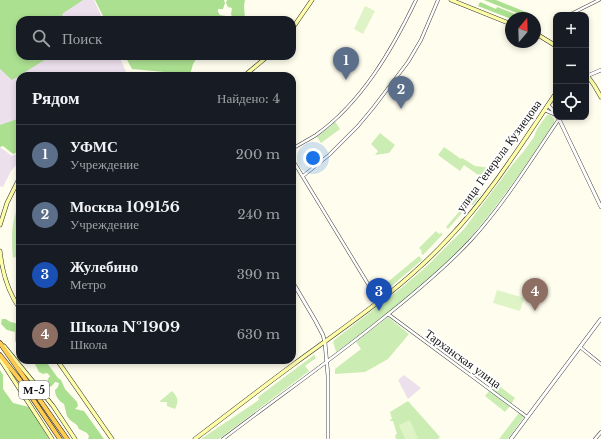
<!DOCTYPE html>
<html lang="ru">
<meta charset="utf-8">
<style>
:root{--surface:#171b24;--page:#20242c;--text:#f1f3f6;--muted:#9ea1a6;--line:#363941;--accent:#ea580c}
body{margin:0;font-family:"Libre Baskerville",serif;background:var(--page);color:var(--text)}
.controls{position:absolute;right:12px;top:12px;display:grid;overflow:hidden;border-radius:8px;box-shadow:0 2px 6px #0003}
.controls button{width:36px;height:36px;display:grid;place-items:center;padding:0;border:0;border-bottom:1px solid var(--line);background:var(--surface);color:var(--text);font:20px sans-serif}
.compass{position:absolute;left:505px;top:12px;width:36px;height:36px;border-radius:50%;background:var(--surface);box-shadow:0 2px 6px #0003;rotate:19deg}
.you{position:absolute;left:313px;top:158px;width:14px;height:14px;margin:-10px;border:3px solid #fff;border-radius:50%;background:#1a73e8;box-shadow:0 0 0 6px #1a73e833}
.badge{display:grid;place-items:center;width:26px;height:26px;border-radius:50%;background:var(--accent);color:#fff;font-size:13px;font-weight:700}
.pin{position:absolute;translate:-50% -33px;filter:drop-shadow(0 1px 2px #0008)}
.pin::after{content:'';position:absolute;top:21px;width:14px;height:12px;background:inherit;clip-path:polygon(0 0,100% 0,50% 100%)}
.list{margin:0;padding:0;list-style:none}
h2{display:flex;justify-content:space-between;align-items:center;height:52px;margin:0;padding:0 16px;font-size:17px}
h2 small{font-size:13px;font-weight:400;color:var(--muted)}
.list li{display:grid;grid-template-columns:26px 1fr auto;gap:12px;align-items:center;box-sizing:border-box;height:60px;padding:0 16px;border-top:1px solid var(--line)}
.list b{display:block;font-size:15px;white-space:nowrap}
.list p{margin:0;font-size:13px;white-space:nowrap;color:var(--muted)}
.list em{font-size:13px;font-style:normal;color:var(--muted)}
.icon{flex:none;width:22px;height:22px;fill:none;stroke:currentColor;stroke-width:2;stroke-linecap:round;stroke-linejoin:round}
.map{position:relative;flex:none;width:601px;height:439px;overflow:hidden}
.search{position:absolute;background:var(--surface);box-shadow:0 2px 6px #0003;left:16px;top:16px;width:280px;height:44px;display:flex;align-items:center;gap:10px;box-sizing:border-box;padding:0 14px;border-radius:12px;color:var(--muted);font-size:15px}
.panel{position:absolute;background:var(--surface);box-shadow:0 2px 6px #0003;left:16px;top:72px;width:280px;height:292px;border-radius:12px}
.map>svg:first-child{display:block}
</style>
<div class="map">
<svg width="601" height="439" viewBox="0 0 601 439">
<rect width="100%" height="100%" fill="#fffded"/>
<path fill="#ede0ed" d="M0,0h94l9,20h-83v36h99l9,20h-108v44l-20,7z
M0,147l12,9 8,-4v8l-9,11 -8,16 -3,-1z
M404,375l17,13 -13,11 -10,-19z"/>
<path fill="#cbedb3" d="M547,115h3l4,4v4c-26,39 -53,79 -84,115 -38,44 -87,80 -134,114l-3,-11 67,-52 26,-22 38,-38 48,-64 12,-14 10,-14 3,-8z
M334,120l6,9 -19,14 -4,-6 16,-13 -1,-2z
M380,133l15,12 -6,8 -14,2 3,-4 -7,-7z
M444,147l17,12 1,-1 13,8 16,2 -7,11 -20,-14 -4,6 -22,-16z
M477,191l4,3v1l-8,10h-4l-21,24 -2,-2z
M20,202v53l-7,3c-2,-19 -2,-38 7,-56z
M436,231l3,3 2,-1 2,1 -20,21 -2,-2 1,-2 -3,-3z
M419,256l3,4 -42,36 -3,-5z
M388,317l21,17 -21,25 -14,8 -9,5 -30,2v-5l26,-20 -5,-7z
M314,355l2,3 -11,8 4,5 -90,68h-18l58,-39 -1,-3z
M494,382l21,16 -4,6 -21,-16z
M172,391c6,6 7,10 3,18l-8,-3v-4h-7v-1z
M489,391l21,15 -5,6 -20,-16z
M408,401l32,36 -2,2h-42l-1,-4 2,-1 -4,-13h-3v-1l2,-1 -2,-7z
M519,413l5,4 -16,22h-9z"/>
<path fill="#ace091" d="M0,0h83l-21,14 2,6h-44v36h31l-39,24 -12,-11z
M95,0h129l1,3 -2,6h-5v3l2,3 6,1 1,4h-122z
M227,0h18l-1,5 1,15 -12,-1 -2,-5 1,-6 -4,-1 -2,-4z
M484,0h12l37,15v3h-4z
M480,2l16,7 1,-2 29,11 -15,1 -33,-13z
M125,56h73l-5,8 -3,11 -11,1 -14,-4 -33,-3z
M20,118v33l-7,3 -10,-8 -3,1v-22z
M2,319h4c4,4 10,3 14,7v22l-5,-7v-9l-8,-2 -6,-6z
M30,360h15l13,18 3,2 4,9 12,13 1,4 -3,3 9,2 20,28h-16l1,-3 -2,-3 -8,-4 -2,-4 -7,-5 -3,-4 -3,-12c-5,-3 -9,-8 -9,-14l3,-3 1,-4 -4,-1 -3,4 -4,1c-2,-5 -1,-7 2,-11l-3,-3 -4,1 -4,-2 -4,-8 -4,-1z
M0,370l3,5v14l10,14 16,4 20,32h-49z"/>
<path fill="#dff4c6" d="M365,6l10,5 -12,23 -9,-5z
M497,290l27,8 -4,13 -27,-8z
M410,420l8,19h-13l-6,-14z"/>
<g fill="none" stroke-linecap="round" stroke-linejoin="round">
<defs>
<path id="minor" d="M569,15l30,-15
M292,149c8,-5 16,-9 24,-14 46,-33 76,-85 100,-135
M292,159l87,143
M303,176l26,-21 29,-29 15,-18 35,-46 13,-22 17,-40
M388,314l139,103
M580,347l21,17
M223,439c51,-39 104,-76 154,-116 33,-26 65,-52 93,-82 34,-37 61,-81 89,-122
M595,439l6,-7"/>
<path id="tertiary" d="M587,76l14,-6
M554,97l2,15
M548,105l7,8
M545,110l11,5
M558,117l43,90
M292,281l23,39 8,15 2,8 3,33v63
M511,439l90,-120"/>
<path id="secondary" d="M451,0l60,24
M292,29l20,-29
M535,33l21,13
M586,74l8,11 7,12
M244,76l24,-20
M0,225l7,-22 13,-26
M0,251c2,20 8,41 20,58
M4,346l49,60 22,33
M0,359l52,80
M57,360l55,79
M195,439c33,-25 65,-50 99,-75 53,-39 109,-76 154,-125 42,-44 74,-96 108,-146"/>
<path id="trunk" d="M0,343l67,96
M0,355l20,25 40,59"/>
</defs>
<use href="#minor" stroke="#404040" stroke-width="3.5"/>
<use href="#tertiary" stroke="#404040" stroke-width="4"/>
<use href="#secondary" stroke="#2f2f2f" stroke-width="4.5"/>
<use href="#trunk" stroke="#1e1e1e" stroke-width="5"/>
<use href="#minor" stroke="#fff" stroke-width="2.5"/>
<use href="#tertiary" stroke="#fff" stroke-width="3"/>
<use href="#secondary" stroke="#fffea8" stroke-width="3.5"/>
<use href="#trunk" stroke="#ffcc54" stroke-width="4"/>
</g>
<g text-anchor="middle" stroke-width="4" stroke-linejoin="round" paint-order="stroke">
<rect fill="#fff" stroke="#565656" stroke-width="1" x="19" y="381" width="30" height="18" rx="3"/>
<g font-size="11" font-weight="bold" fill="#0d0d0d">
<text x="34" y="394">М-5</text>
</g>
<g font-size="12" fill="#0d0d0d" stroke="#fff">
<text transform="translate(499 156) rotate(-54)" y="4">улица Генерала Кузнецова</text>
<text transform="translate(463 359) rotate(36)" y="4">Тарханская улица</text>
</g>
</g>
</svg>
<div class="controls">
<button>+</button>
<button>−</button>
<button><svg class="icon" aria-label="locate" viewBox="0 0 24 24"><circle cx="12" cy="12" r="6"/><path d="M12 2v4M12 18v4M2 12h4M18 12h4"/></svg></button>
</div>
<svg class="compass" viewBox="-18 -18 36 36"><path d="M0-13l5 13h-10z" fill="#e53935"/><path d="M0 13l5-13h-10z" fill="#9ea1a6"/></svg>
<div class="you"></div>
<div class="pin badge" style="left:346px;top:80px;background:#5c6f8a">1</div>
<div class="pin badge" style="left:401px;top:109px;background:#5c6f8a">2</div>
<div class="pin badge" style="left:379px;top:311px;background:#1a4fb4">3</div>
<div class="pin badge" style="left:535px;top:311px;background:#8d6e63">4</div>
<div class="search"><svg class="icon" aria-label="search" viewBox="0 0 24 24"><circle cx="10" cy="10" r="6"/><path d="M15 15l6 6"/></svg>Поиск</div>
<section class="panel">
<h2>Рядом<small>Найдено: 4</small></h2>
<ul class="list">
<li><span class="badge" style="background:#5c6f8a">1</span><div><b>УФМС</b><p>Учреждение</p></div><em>200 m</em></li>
<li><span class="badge" style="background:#5c6f8a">2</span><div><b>Москва 109156</b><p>Учреждение</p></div><em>240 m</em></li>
<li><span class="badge" style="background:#1a4fb4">3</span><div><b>Жулебино</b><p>Метро</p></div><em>390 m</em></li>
<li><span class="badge" style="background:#8d6e63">4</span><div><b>Школа №1909</b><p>Школа</p></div><em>630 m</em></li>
</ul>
</section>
</div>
